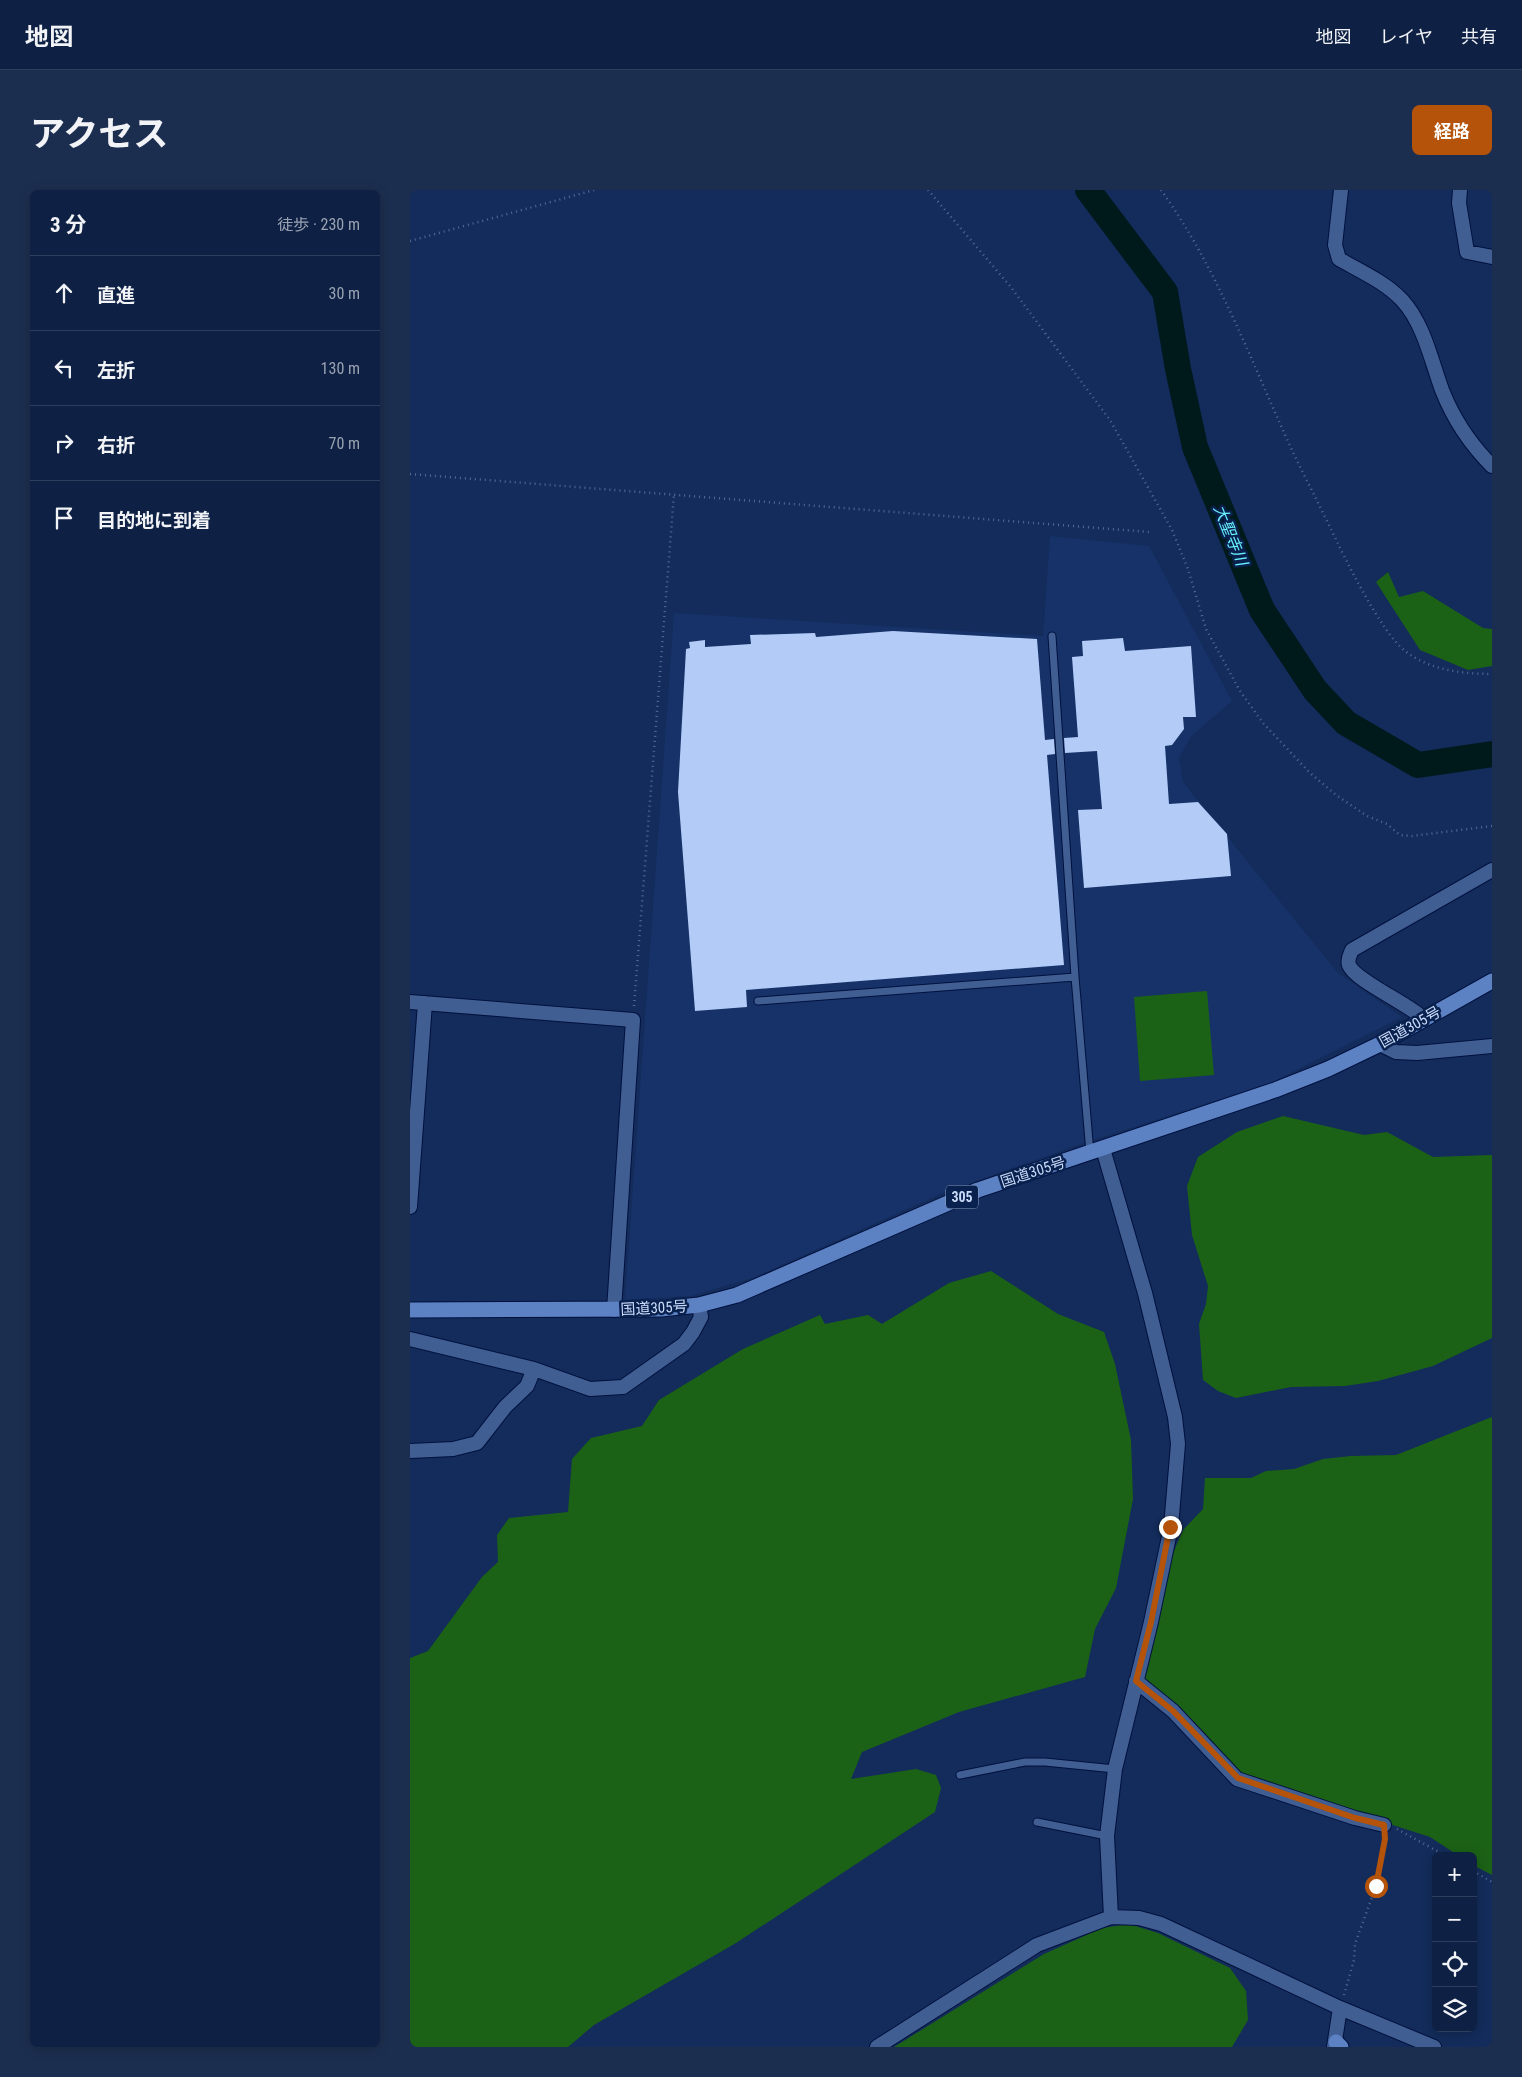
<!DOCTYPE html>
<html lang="ja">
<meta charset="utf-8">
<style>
:root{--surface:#0e2144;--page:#1c2e4f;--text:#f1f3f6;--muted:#9ba3b2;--line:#2e3e5d;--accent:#b45309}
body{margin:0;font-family:"Roboto Condensed","Noto Sans JP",sans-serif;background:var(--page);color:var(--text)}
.controls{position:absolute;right:15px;bottom:15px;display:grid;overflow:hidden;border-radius:8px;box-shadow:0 2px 12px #0003}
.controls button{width:45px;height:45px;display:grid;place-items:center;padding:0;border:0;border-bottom:1px solid var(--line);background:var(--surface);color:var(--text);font:25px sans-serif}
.stop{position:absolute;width:15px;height:15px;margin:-11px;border:4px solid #b45309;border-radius:50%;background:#fff}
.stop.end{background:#b45309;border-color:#fff;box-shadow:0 1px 5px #0008}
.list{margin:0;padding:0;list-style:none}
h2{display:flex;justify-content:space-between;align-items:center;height:65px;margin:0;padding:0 20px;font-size:21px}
h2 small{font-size:16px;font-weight:400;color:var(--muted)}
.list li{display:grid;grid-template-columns:32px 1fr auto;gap:15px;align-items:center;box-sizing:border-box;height:75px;padding:0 20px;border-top:1px solid var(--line)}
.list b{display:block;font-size:19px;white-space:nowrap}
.list em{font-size:16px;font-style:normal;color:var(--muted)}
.icon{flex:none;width:28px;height:28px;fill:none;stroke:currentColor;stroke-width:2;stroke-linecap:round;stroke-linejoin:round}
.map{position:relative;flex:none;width:1082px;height:1857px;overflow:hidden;border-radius:8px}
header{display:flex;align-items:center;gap:30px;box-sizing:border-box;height:70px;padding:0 25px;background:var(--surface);border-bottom:1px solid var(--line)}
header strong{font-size:24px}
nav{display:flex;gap:28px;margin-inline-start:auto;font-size:18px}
.intro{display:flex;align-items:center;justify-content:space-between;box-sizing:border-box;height:120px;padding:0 30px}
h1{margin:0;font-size:35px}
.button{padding:12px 22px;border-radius:8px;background:var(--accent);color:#fff;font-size:18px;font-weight:700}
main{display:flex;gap:30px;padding:0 30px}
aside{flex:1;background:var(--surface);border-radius:8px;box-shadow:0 2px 12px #0003}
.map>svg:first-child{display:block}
</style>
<header>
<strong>地図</strong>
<nav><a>地図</a><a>レイヤ</a><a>共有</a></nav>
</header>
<div class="intro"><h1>アクセス</h1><a class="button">経路</a></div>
<main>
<aside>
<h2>3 分<small>徒歩 · 230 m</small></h2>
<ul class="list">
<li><svg class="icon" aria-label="ahead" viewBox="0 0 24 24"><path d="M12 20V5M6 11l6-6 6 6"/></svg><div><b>直進</b></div><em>30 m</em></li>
<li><svg class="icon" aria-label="left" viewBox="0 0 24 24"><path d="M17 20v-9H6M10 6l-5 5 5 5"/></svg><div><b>左折</b></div><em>130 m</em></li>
<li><svg class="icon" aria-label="right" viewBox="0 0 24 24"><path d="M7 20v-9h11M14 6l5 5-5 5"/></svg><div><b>右折</b></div><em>70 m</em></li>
<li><svg class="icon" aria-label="arrive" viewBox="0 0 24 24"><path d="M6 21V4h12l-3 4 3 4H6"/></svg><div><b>目的地に到着</b></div></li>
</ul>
</aside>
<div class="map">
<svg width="1082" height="1857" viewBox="0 0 1082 1857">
<rect width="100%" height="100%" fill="#132c5b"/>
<path fill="#163268" d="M640,346l99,10 83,155 -41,35 -12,22 4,24 155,191 64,44 -131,66 -193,62 -135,48 -188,84 -64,19 -66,4 49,-687 369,23z"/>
<path fill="#1c6216" d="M978,382l11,25 24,-6 60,37 9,1v37l-24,4 -48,-20 -44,-68z
M797,801l7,84 -74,6 -6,-84z
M873,926l81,19 23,-3 46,25 59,-2v183l-59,28 -55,15 -33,5 -54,1 -55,11 -18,-7 -15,-11 -4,-56 7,-20 2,-18 -16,-51 -5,-49 11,-29 39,-25z
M581,1081l67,43 46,18 11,32 16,76 2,59 -17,89 -21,41 -10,48 -126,35 -97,40 -11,27 65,-10 20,6 5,13 -6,24 -199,131 -142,82 -26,22h-158v-389l18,-7 54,-74 16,-15 -1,-27 12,-17 59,-6 4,-53 19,-21 51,-12 17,-26 84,-51 77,-34 5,9 43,-9 14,9 67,-41z
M1082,1227v458l-19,-10v-9h-14l-29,-19 -186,-60 -104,-100 30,-117 13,-30 20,-21 2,-31h46l15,-7 28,-2 29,-10 28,-3 45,-1z
M719,1734l29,9 72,35 16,23 2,29 -16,27h-338l150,-93 58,-26z"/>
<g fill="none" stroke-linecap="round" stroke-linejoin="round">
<path stroke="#00191b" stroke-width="26" d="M678,0l77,102 13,77 17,78 67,163 53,80 31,33 72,42 74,-11"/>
</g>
<path fill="#b3cbf7" d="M483,441l144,8 8,101 9,-1 1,15 -8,1 17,210 -318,25 1,17 -52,4 -17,-219 8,-143 4,-1 -1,-6 16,-2v7l46,-3 -1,-9 65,-2 1,4z
M713,448l2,13 66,-5 5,71h-13l1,12 -12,16 -7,1 4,58 29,-2 29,32 4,42 -147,12 -6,-78 24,-1 -5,-58 -32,2 -1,-15 14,-1 -6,-80 11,-1 -1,-15z"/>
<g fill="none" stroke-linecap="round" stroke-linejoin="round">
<defs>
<path id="service" d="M642,446l23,341 15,176
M348,811l317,-24
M550,1585l65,-13h20l70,7
M627,1632l70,14"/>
<path id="minor" d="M931,0l-6,55 4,14c21,12 46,23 63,41 22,24 29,60 40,90 11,28 29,55 50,76
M1050,0l-1,13 8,49 25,5
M0,812l223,18 -19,290
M1014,829c-15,-15 -70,-39 -75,-54 -2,-6 1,-10 3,-15l140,-80
M970,854l16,8 21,1 75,-7
M693,959l42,144 30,124 3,27 -7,83 -20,95 -36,147 -8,67 4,81
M0,1017l15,-204
M0,1149l124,30 56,20 33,-2 61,-43 9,-12 8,-15 -2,-12
M0,1261l43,-2 24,-6 28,-36 22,-21 7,-17
M726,1491l37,30 64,68 118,39 29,7
M467,1857l160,-102 74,-28 28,1 22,6 179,84 94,39
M924,1857l6,-39"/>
<path id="trunk" d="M0,1120l251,-1 38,-4 38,-10 241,-105 297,-100 53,-21 52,-25 112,-63
M926,1852l5,5"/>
</defs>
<use href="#service" stroke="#00113e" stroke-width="9"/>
<use href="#minor" stroke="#00113e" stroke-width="16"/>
<use href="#trunk" stroke="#00113e" stroke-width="17"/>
<path stroke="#556b94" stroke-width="2.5" stroke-dasharray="1 4" stroke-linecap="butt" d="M518,0l82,96 100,134 62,110 16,39 18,60 34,62 23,32 46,49 27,23 31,21 20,8 13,11 12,1 80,-10
M751,0c54,75 87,163 125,247 14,31 30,61 45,92 14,30 50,103 74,122 24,19 58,23 87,23
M0,51l184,-51
M0,284l739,58
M224,816l40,-512
M987,1639l49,27
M1063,1681l19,11
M934,1805l10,-35 1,-16 21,-58 9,-47"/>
<use href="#service" stroke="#415e92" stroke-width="7"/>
<use href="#minor" stroke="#415e92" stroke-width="14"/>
<use href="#trunk" stroke="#5d82c4" stroke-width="15"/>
</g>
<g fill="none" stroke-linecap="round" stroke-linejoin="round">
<path stroke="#b45309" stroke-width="6" d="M760,1337l-19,95 -15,59 37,30 65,67 117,40 29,7 1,14 -9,47"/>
</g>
<g text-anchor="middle" stroke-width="5" stroke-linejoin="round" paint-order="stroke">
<rect fill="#09214f" stroke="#90a3c6" stroke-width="1" x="536" y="995.5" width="32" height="23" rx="4"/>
<g font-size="14" font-weight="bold" fill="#cadbf9">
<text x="552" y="1012">305</text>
</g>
<g font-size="15" fill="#cadbf9" stroke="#09214f">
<text transform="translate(1000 837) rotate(-29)" y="5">国道305号</text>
<text transform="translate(623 982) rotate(-18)" y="5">国道305号</text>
<text transform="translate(244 1118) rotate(-3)" y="5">国道305号</text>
</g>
<g font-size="16" font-style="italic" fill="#69f2fc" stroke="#09214f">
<text transform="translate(821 345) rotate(68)" y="6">大聖寺川</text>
</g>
</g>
</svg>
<div class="controls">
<button>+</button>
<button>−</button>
<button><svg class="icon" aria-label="locate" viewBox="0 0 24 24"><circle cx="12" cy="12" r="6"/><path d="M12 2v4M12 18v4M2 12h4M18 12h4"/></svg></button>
<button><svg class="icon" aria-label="layers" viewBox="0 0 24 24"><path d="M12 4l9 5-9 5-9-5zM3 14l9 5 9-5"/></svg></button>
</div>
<div class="stop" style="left:966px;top:1696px"></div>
<div class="stop end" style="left:760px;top:1337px"></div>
</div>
</main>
